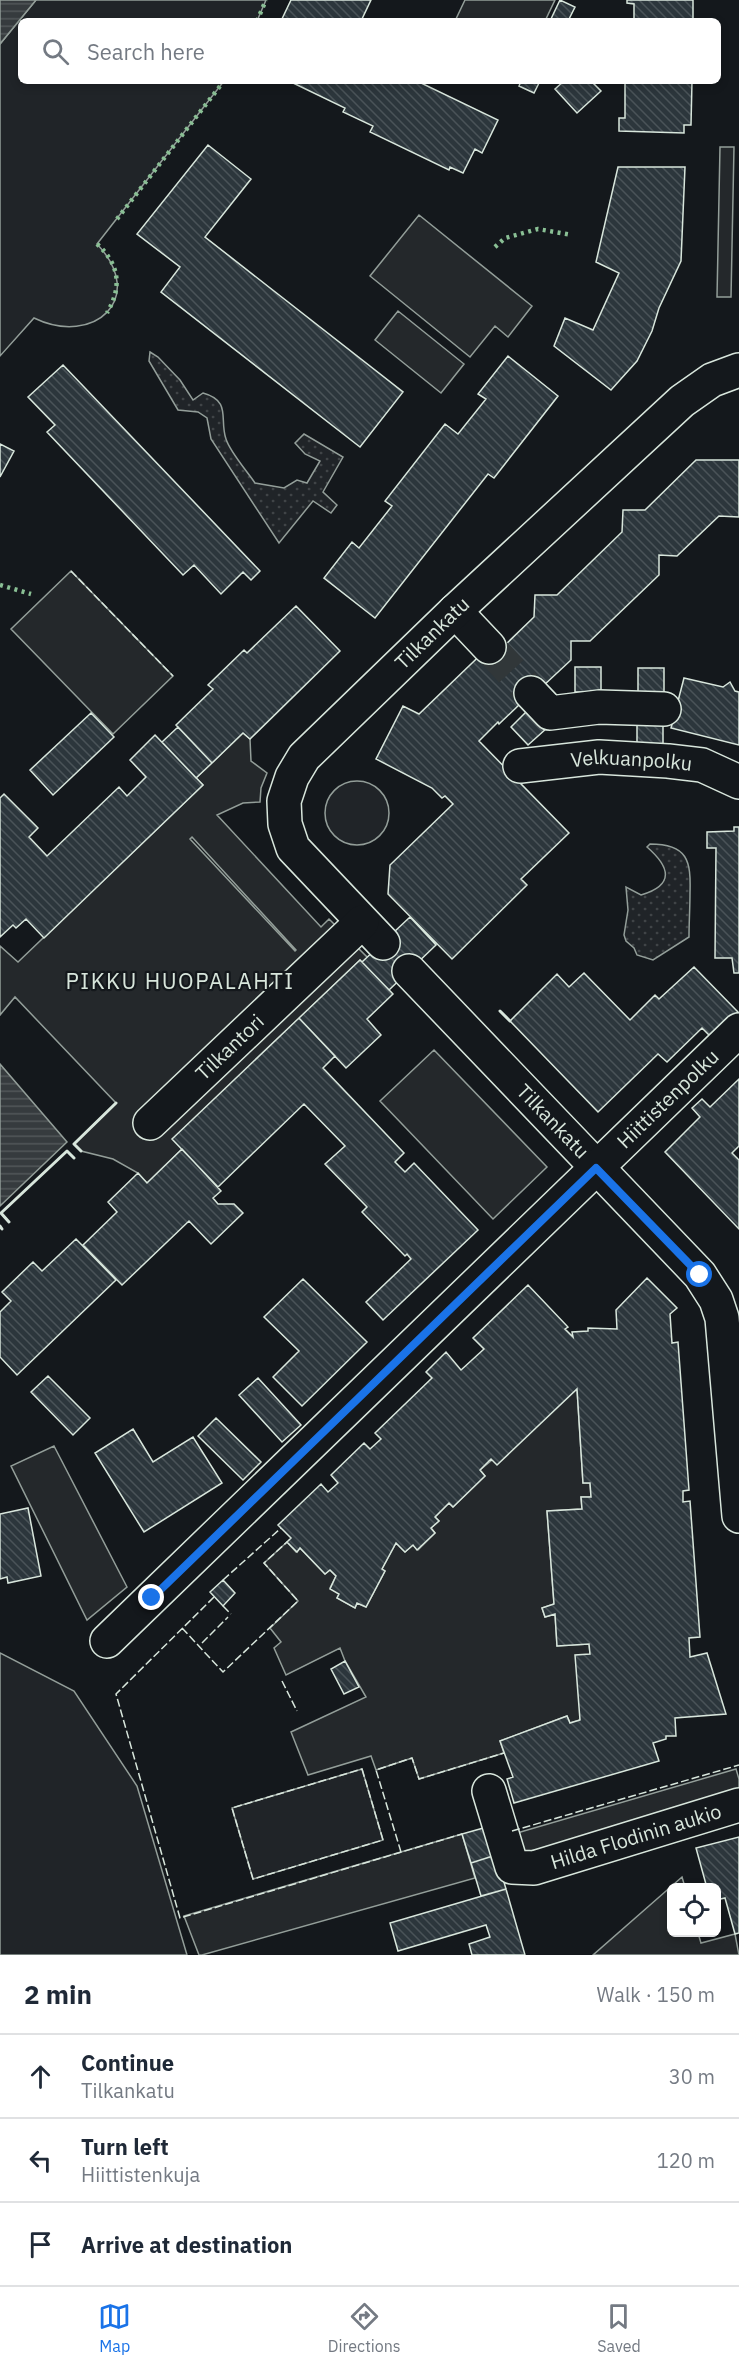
<!DOCTYPE html>
<meta charset="utf-8">
<style>
:root{--surface:#fff;--page:#f6f6f7;--text:#1f2937;--muted:#747a83;--line:#e0e1e3;--accent:#1a73e8}
body{margin:0;font-family:"IBM Plex Sans",sans-serif;background:var(--page);color:var(--text)}
.controls{position:absolute;right:18px;bottom:18px;display:grid;overflow:hidden;border-radius:9px;box-shadow:0 3px 9px #0003}
.controls button{width:54px;height:54px;display:grid;place-items:center;padding:0;border:0;border-bottom:2px solid var(--line);background:var(--surface);color:var(--text);font:30px sans-serif}
.stop{position:absolute;width:18px;height:18px;margin:-14px;border:4px solid #1a73e8;border-radius:50%;background:#fff}
.stop.end{background:#1a73e8;border-color:#fff;box-shadow:0 2px 6px #0008}
.list{margin:0;padding:0;list-style:none}
h2{display:flex;justify-content:space-between;align-items:center;height:78px;margin:0;padding:0 24px;font-size:26px}
h2 small{font-size:20px;font-weight:400;color:var(--muted)}
.list li{display:grid;grid-template-columns:39px 1fr auto;gap:18px;align-items:center;box-sizing:border-box;height:84px;padding:0 24px;border-top:2px solid var(--line)}
.list b{display:block;font-size:22px;white-space:nowrap}
.list p{margin:0;font-size:20px;white-space:nowrap;color:var(--muted)}
.list em{font-size:20px;font-style:normal;color:var(--muted)}
.icon{flex:none;width:33px;height:33px;fill:none;stroke:currentColor;stroke-width:2;stroke-linecap:round;stroke-linejoin:round}
.map{position:relative;flex:none;width:739px;height:1955px;overflow:hidden}
.search{position:absolute;background:var(--surface);box-shadow:0 3px 9px #0003;left:18px;right:18px;top:18px;height:66px;display:flex;align-items:center;gap:15px;box-sizing:border-box;padding:0 21px;border-radius:9px;color:var(--muted);font-size:22px}
.sheet{height:330px;background:var(--surface)}
nav{display:flex;justify-content:space-around;align-items:center;box-sizing:border-box;height:84px;border-top:2px solid var(--line);background:var(--surface);font-size:16px;color:var(--muted)}
nav a{display:grid;justify-items:center;gap:3px}
nav .on{color:var(--accent)}
.map>svg:first-child{display:block}
</style>
<div class="map">
<svg width="739" height="1955" viewBox="0 0 739 1955">
<defs>
<pattern id="grass-dots" width="8" height="8" patternUnits="userSpaceOnUse" patternTransform="scale(1.5)"><rect width="8" height="8" fill="#202428"/><path d="M2 2h.1M6 6h.1" fill="none" stroke="#404447" stroke-width="1.8" stroke-linecap="round"/></pattern>
<pattern id="water-rules" width="6" height="5" patternUnits="userSpaceOnUse" patternTransform="scale(1.5)"><rect width="6" height="5" fill="#363b3e"/><path d="M0 2.5h6" fill="none" stroke="#525759"/></pattern>
<pattern id="building-back-hatch" width="6" height="6" patternUnits="userSpaceOnUse" patternTransform="scale(1.5)"><rect width="6" height="6" fill="#2c363c"/><path d="M-1 5l2 2M0 0l6 6M5-1l2 2" fill="none" stroke="#4a5358"/></pattern>
</defs>
<rect width="100%" height="100%" fill="#14181c"/>
<path fill="url(#grass-dots)" stroke="#939e99" stroke-width="1.5" d="M150,352l8,5 22,23 13,20 10,-7c29,8 16,26 23,46 4,13 21,32 29,44l29,5 13,-8 10,3 13,-22 -15,-7 -10,-11 9,-9 39,23 -20,35 14,13 -6,8 -18,-12 -34,42 -68,-104 -4,-21 -9,-6 -20,-2 -29,-49z
M650,844c38,0 41,17 40,49 0,15 -1,29 -1,44l-36,23 -16,-5 -3,-7 -8,-7 -2,-6 4,-25 -2,-23 15,8c34,-10 29,-28 6,-48z"/>
<path fill="#202428" stroke="#939e99" stroke-width="1.5" d="M36,0h230l-9,21h-236v60h203l-127,163c51,54 -3,103 -63,74l-34,38v-312z
M325 813a32 32 0 1 1 64 0a32 32 0 1 1-64 0Z
M0,1653l74,38 63,95 50,169h-187z
M362,1769l21,71 -130,39 -21,-71z"/>
<path fill="#24282b" stroke="#939e99" stroke-width="1.5" fill-rule="evenodd" d="M465,0h90l-10,21h-90z
M720,147h14l-3,150h-14z
M419,215l113,91 -24,31 -13,-11 -25,31 -100,-81z
M398,311l66,53 -23,29 -66,-53z
M71,571l102,105 -60,58 -102,-105z
M243,733l7,6 1,22 16,12 -6,15 -1,14 -17,1 -26,12 104,112 8,-8 39,39 -6,4 -2,-2 -187,179 9,10 -35,34 -9,-10 -25,-14 -32,-8 -7,-7 42,-41 -101,-106 -15,18v-69l18,16 185,-177 -7,-7zM192,837l104,113 -1,1 -105,-112z
M434,1050l113,117 -54,52 -113,-118z
M577,1389l6,94h7l1,14h-10l1,12 -35,2 7,93 -12,4 3,9 10,-3 2,32 32,-2 1,10 -10,66 -10,3 -3,-7 -67,25 4,12 -85,26 -7,-21 -36,12 -5,-14 -63,19 -17,-43 75,-35 -21,-36 -5,-13 -54,27 -12,-27 7,-6 -11,-14 28,-27 -34,-38 23,-21 9,10 4,-4 25,26 5,-4 6,6 -6,12 9,6 -2,4 18,10 2,-5 9,4 19,-36 -3,-2 14,-26 9,9 8,-7 5,5 17,-17 -4,-5 8,-7 -4,-4 14,-14 4,4 32,-31 -5,-6z
M54,1446l73,141 -40,33 -76,-154z
M736,1769l3,10v17l-214,63 -8,-26z
M462,1834l13,44 -273,77h-3l-15,-39z
M682,1877l3,10 -13,1v44l26,1 3,10 34,-9 4,21h-146z"/>
<path fill="url(#water-rules)" stroke="#939e99" stroke-width="1.5" d="M0,0h36l-36,44z
M0,1064l67,78 -67,64z"/>
<path fill="url(#building-back-hatch)" stroke="#d8e6dc" stroke-width="1.5" d="M291,0h80l-10,21h-80z
M560,0l15,7 -7,14h-18z
M627,0h66v21h-59v-17l-7,-1z
M289,81h128l81,39 -16,33 -7,-4 -12,24 -13,-6 -1,3 -79,-38 3,-6 -30,-14 2,-4z
M521,81h19l-6,12 -15,-7z
M564,81h27l10,10 -24,22 -22,-24z
M625,81h67l-1,44h-7v8l-65,-2v-13h6z
M208,145l43,34 -46,58 198,155 -43,55 -199,-155 19,-25 -43,-33z
M618,167h67l-4,94 -22,47 -7,23 -15,30 -26,29 -57,-44 11,-28 28,12 26,-57 -23,-11z
M508,356l50,40 -64,82 -6,-4 -113,144 -51,-40 28,-36 7,6 33,-42 -7,-5 60,-77 13,10 28,-35 -8,-5z
M63,365l197,206 -9,9 -8,-8 -22,22 -27,-29 -11,10 -136,-143 8,-7 -27,-28z
M0,444l14,7 -14,26z
M696,460h43v57l-20,-1 -42,40 -18,-1v20l-69,66h-19v19l-28,26 -2,-2 -42,40 -1,-2 -19,19 90,92 -48,46 6,6 -75,74 -64,-65 2,-29 63,-61 -8,-8 -3,2 -10,-10 -56,-29 27,-53 16,8 78,-75 7,7 30,-29 1,-22h22l65,-63 1,-22h22z
M296,606l44,45 -90,88 -7,-6 -31,30 -36,-38 37,-36 -5,-4 36,-35 3,3z
M575,667h26v25h-26z
M638,668h26v26l-26,-1z
M684,678l39,9 7,-5 5,9 4,1v53l-68,-17z
M529,709l18,19 -19,17 -17,-18z
M91,713l23,24 -61,58 -23,-25z
M637,724h26v24h-26z
M178,727l34,36 -16,15 -34,-36z
M155,735l48,50 -159,153 -18,-19 -10,9 -3,-3 -13,12v-139l4,-4 34,34 -9,9 18,19 72,-69 8,9 19,-19 -16,-17z
M734,827h5v146h-5l-2,-15h-17l1,-110h-9v-16l27,-1z
M410,917l26,28 -47,45 -27,-28z
M360,960l33,34 -26,25 14,16 -35,33 -47,-50z
M694,967l44,45 -27,25 -9,-9 -35,34 -9,-8 -60,58 -88,-91 47,-47 12,13 15,-14 46,47 25,-25 4,4z
M299,1018l36,38 -12,12 81,85 -9,9 10,10 9,-9 64,67 -95,90 -17,-18 45,-43 -4,-5 -2,2 -43,-44 5,-5 -42,-43 20,-18 -41,-42 -86,83 -46,-48z
M739,1079v67l-7,7 7,7v69l-74,-77 35,-35 -8,-9 10,-9 8,8z
M182,1149l39,42 -8,7 5,6h16l9,9 -32,31 -22,-23 -67,64 -39,-40 34,-33 -9,-10 30,-29 9,10z
M76,1239l40,41 -99,95 -17,-18v-45l11,-11 -9,-9 31,-30 9,9z
M647,1278l30,30 -7,6 2,29 6,-1 11,148 -6,1v11l7,-1 10,136 -11,1 1,19 17,-4 19,61 -51,4 1,18h-10v3l-13,4 6,18 -145,42 -7,-24 6,-2 -13,-36 67,-25 3,7 10,-3 -5,-65 15,-1 -1,-10 -32,2 -2,-32 -10,3 -3,-9 12,-4 -7,-93 35,-2 -1,-12h10l-1,-14h-7l-6,-94 -80,76 -6,-6 -11,11 5,6 -32,31 -4,-4 -14,14 4,4 -8,7 4,5 -18,17 -4,-5 -8,7 -9,-9 -14,26 3,2 -19,36 -9,-4 -2,5 -18,-10 2,-4 -9,-5 6,-13 -6,-6 -5,4 -25,-26 -3,4 -10,-10 4,-4 -13,-13 43,-41 7,8 10,-9 -7,-8 33,-32 6,6 11,-10 -6,-6 57,-55 -6,-6 20,-20 15,18 23,-21 -11,-11 55,-53 40,42 -3,2 8,8 -1,-5 16,-1v-3l29,1 -1,-19z
M303,1279l64,63 -65,64 -29,-29 26,-26 -35,-34z
M48,1376l42,42 -17,17 -42,-43z
M258,1378l43,47 -19,17 -43,-47z
M216,1418l45,44 -18,18 -45,-44z
M133,1429l20,33 40,-25 29,46 -78,49 -49,-79z
M28,1508l13,68 -33,7 -1,-6 -7,2v-65z
M223,1580l12,13 -12,13 -13,-14z
M345,1661l14,26 -15,7 -13,-25z
M487,1827l9,28 -25,8 -9,-29z
M739,1837v96l-4,1 -10,-36 -9,2v-12h-9l-11,-40z
M496,1855l10,34 -25,7 -10,-33z
M506,1889l19,66h-53l-3,-11 21,-7 -4,-12 -88,26 -8,-28z"/>
<g fill="none" stroke-linecap="round" stroke-linejoin="round">
<path stroke="#313739" stroke-width="33" stroke-dasharray="33 16" stroke-linecap="butt" d="M489,647l42,46"/>
<defs>
<g id="minor">
<path d="M455,611l34,36"/>
<path d="M531,693l19,20 49,-6 65,2"/>
<path id="s1" d="M520,766l79,-9 69,4 34,4 37,17"/>
<path id="s2" d="M383,943l-90,-95 -8,-24 -1,-23 8,-24 12,-20 151,-146 227,-210 30,-21 27,-10"/>
<path id="s3" d="M409,971l291,304 16,25 6,18 17,198"/>
<path id="s4" d="M150,1123l212,-201"/>
<path id="s5" d="M107,1641l632,-611"/>
<path id="s6" d="M489,1791l23,76 22,1 205,-63"/>
</g>
</defs>
<use href="#minor" stroke="#d8e6dc" stroke-width="36"/>
<use href="#minor" stroke="#14181c" stroke-width="33"/>
<path stroke="#8ac095" stroke-width="4.5" stroke-dasharray="3 4.5" stroke-linecap="butt" d="M257,21l9,-21
M117,219l107,-138
M97,244c23,21 25,43 10,69
M495,247l10,-9 33,-9 34,6
M0,585l31,9"/>
<path stroke="#d8e6dc" stroke-width="1.5" stroke-dasharray="8 3" stroke-linecap="butt" d="M71,571l102,105
M223,1580l58,-52
M214,1597l-98,97 64,224 282,-84
M223,1606l8,8
M182,1628l41,44 75,-71 -34,-38 23,-21
M202,1643l26,-26
M282,1681l15,30
M362,1769l21,71 -130,39 -21,-71z
M512,1831l227,-66
M401,1852l-25,-82 36,-12 7,21 85,-26"/>
<path stroke="#d8e6dc" stroke-width="3" d="M500,1011l10,10
M81,1151l-7,-7 42,-41
M9,1222l-8,-9 66,-62 7,7
M0,1226l2,3"/>
</g>
<g fill="none" stroke-linecap="round" stroke-linejoin="round">
<path stroke="#1a73e8" stroke-width="8" d="M152,1598l444,-430 104,107"/>
</g>
<g text-anchor="middle" stroke-width="4.5" stroke-linejoin="round" paint-order="stroke">
<g font-size="20" fill="#d8e6dc" stroke="#14181c">
<text dy="7" stroke="none"><textPath href="#s2" startOffset="406">Tilkankatu</textPath></text>
<text dy="7" stroke="none"><textPath href="#s1" startOffset="112">Velkuanpolku</textPath></text>
<text dy="7" stroke="none"><textPath href="#s4" startOffset="110">Tilkantori</textPath></text>
<text dy="7" stroke="none"><textPath href="#s5" startOffset="780">Hiittistenpolku</textPath></text>
<text dy="7" stroke="none"><textPath href="#s3" startOffset="208">Tilkankatu</textPath></text>
<text dy="7" stroke="none"><textPath href="#s6" startOffset="208">Hilda Flodinin aukio</textPath></text>
</g>
<g font-size="22" letter-spacing="1.5" fill="#d8e6dc" stroke="#14181c">
<text x="180" y="989">PIKKU HUOPALAHTI</text>
</g>
</g>
</svg>
<div class="controls">
<button><svg class="icon" aria-label="locate" viewBox="0 0 24 24"><circle cx="12" cy="12" r="6"/><path d="M12 2v4M12 18v4M2 12h4M18 12h4"/></svg></button>
</div>
<div class="stop" style="left:700px;top:1275px"></div>
<div class="stop end" style="left:152px;top:1598px"></div>
<div class="search"><svg class="icon" aria-label="search" viewBox="0 0 24 24"><circle cx="10" cy="10" r="6"/><path d="M15 15l6 6"/></svg>Search here</div>
</div>
<section class="sheet">
<h2>2 min<small>Walk · 150 m</small></h2>
<ul class="list">
<li><svg class="icon" aria-label="ahead" viewBox="0 0 24 24"><path d="M12 20V5M6 11l6-6 6 6"/></svg><div><b>Continue</b><p>Tilkankatu</p></div><em>30 m</em></li>
<li><svg class="icon" aria-label="left" viewBox="0 0 24 24"><path d="M17 20v-9H6M10 6l-5 5 5 5"/></svg><div><b>Turn left</b><p>Hiittistenkuja</p></div><em>120 m</em></li>
<li><svg class="icon" aria-label="arrive" viewBox="0 0 24 24"><path d="M6 21V4h12l-3 4 3 4H6"/></svg><div><b>Arrive at destination</b></div></li>
</ul>
</section>
<nav>
<a class="on"><svg class="icon" aria-label="map" viewBox="0 0 24 24"><path d="M3 6l6-2 6 2 6-2v14l-6 2-6-2-6 2zM9 4v14M15 6v14"/></svg>Map</a>
<a><svg class="icon" aria-label="directions" viewBox="0 0 24 24"><path d="M12 3l9 9-9 9-9-9zM9 14v-3h6M13 9l2 2-2 2"/></svg>Directions</a>
<a><svg class="icon" aria-label="saved" viewBox="0 0 24 24"><path d="M7 4h10v16l-5-4-5 4z"/></svg>Saved</a>
</nav>
